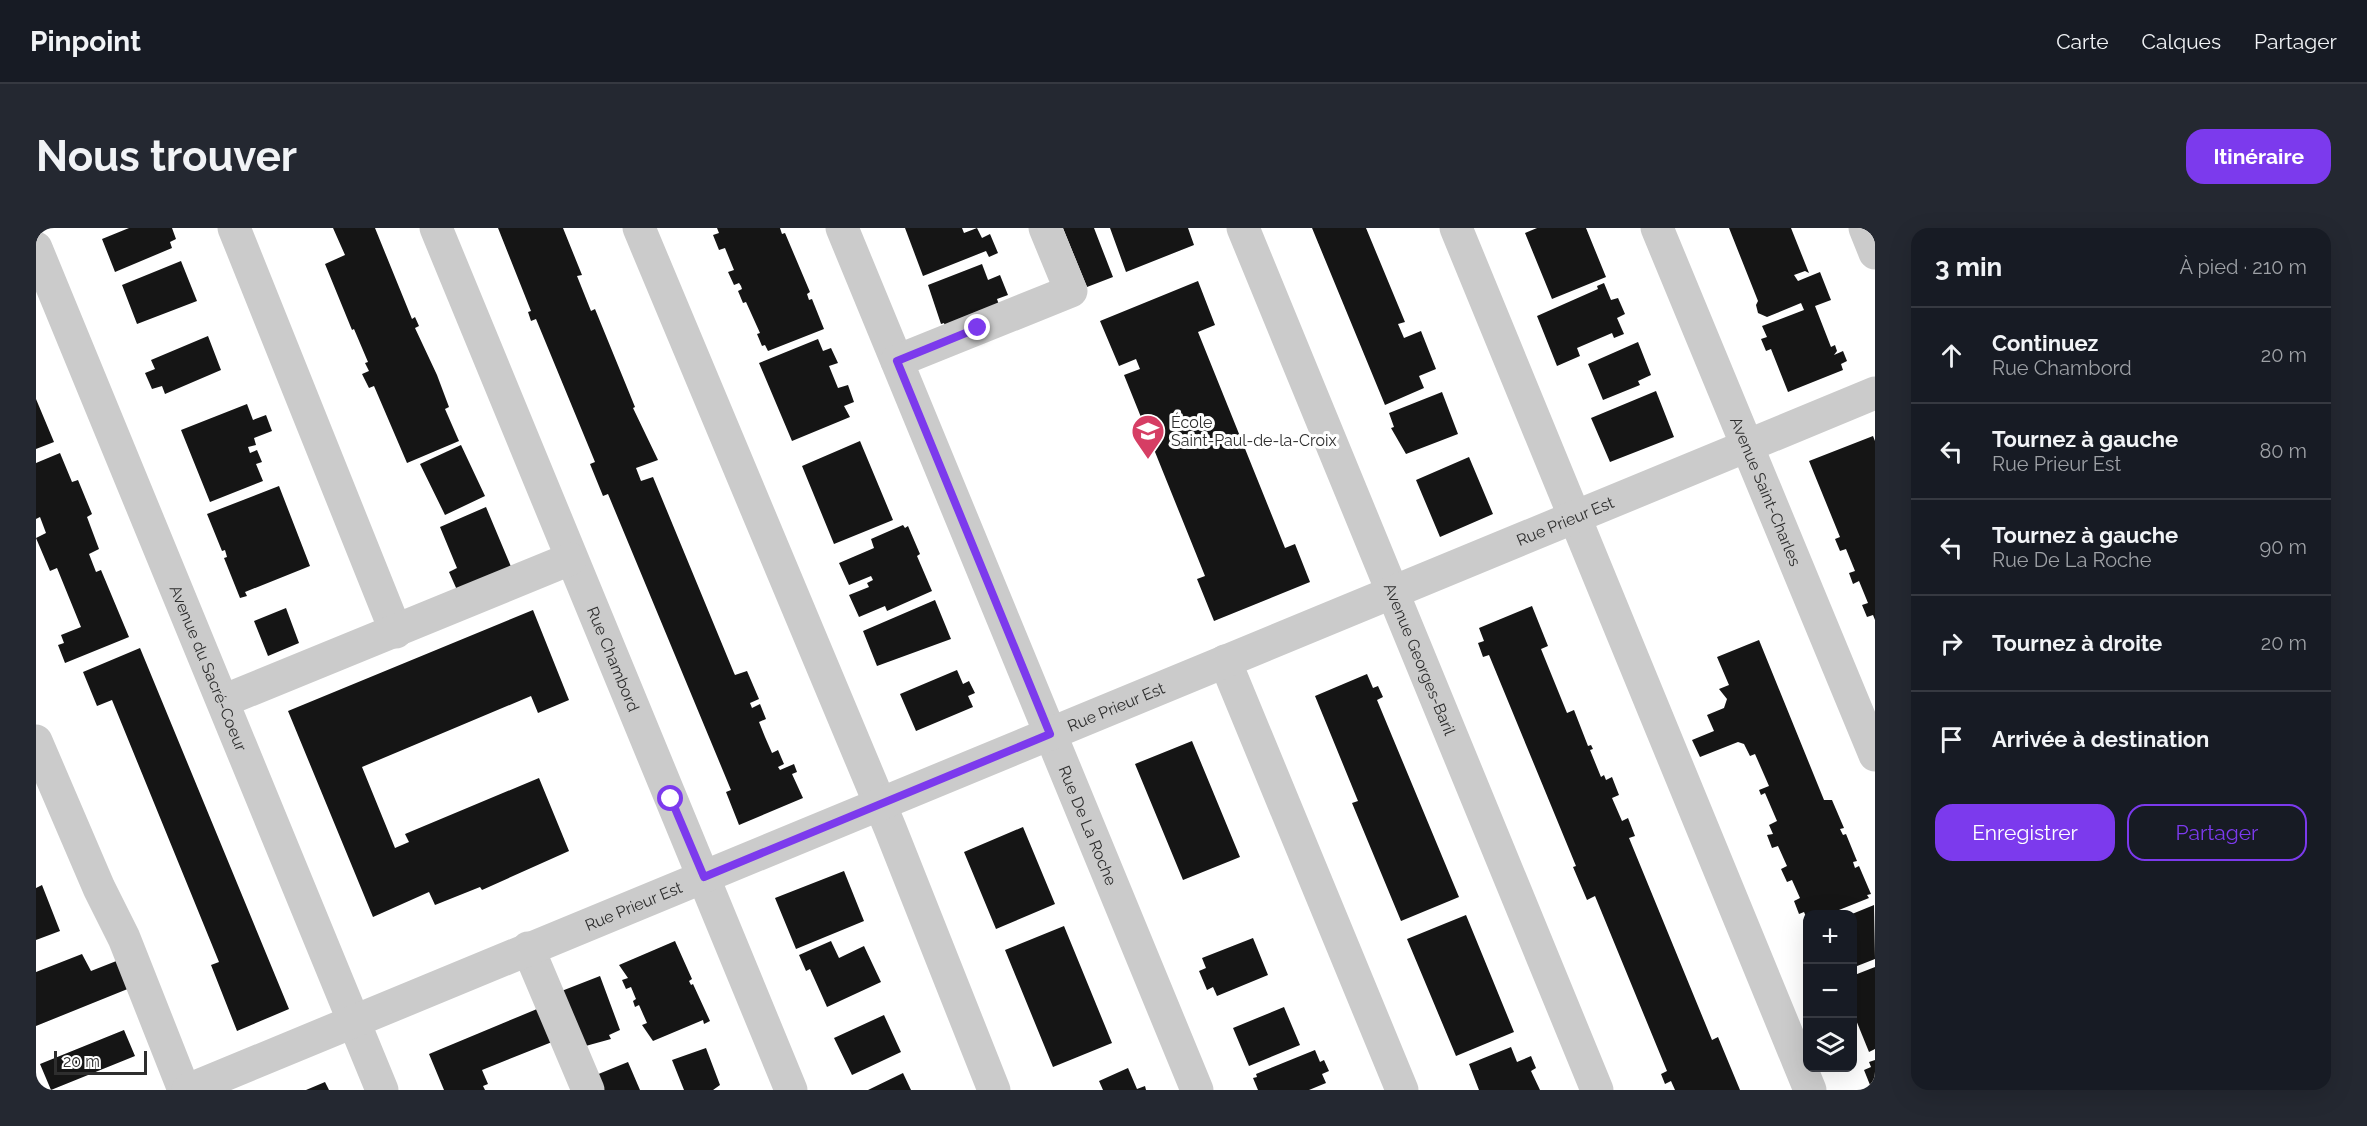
<!DOCTYPE html>
<html lang="fr">
<meta charset="utf-8">
<style>
:root{--surface:#171b24;--page:#242831;--text:#f1f3f6;--muted:#9ea1a6;--line:#363941;--accent:#7c3aed}
body{margin:0;font-family:Raleway,sans-serif;background:var(--page);color:var(--text)}
.controls{position:absolute;right:18px;bottom:18px;display:grid;overflow:hidden;border-radius:12px;box-shadow:0 6px 24px #0002}
.controls button{width:54px;height:54px;display:grid;place-items:center;padding:0;border:0;border-bottom:2px solid var(--line);background:var(--surface);color:var(--text);font:30px sans-serif}
.scale{position:absolute;left:18px;bottom:15px;width:93px;box-sizing:border-box;padding-left:6px;border:3px solid #2e2e2e;border-top:0;font-size:16px;line-height:21px;white-space:nowrap;color:#2e2e2e;-webkit-text-stroke:4px #fff;paint-order:stroke}
.stop{position:absolute;width:18px;height:18px;margin:-14px;border:4px solid #7c3aed;border-radius:50%;background:#fff}
.stop.end{background:#7c3aed;border-color:#fff;box-shadow:0 2px 6px #0008}
.list{margin:0;padding:0;list-style:none}
h2{display:flex;justify-content:space-between;align-items:center;height:78px;margin:0;padding:0 24px;font-size:26px}
h2 small{font-size:20px;font-weight:400;color:var(--muted)}
.list li{display:grid;grid-template-columns:39px 1fr auto;gap:18px;align-items:center;box-sizing:border-box;height:96px;padding:0 24px;border-top:2px solid var(--line)}
.list b{display:block;font-size:22px;white-space:nowrap}
.list p{margin:0;font-size:20px;white-space:nowrap;color:var(--muted)}
.list em{font-size:20px;font-style:normal;color:var(--muted)}
.actions{display:flex;gap:12px;padding:18px 24px}
.actions a{flex:1;padding:14px 0;border:2px solid var(--accent);border-radius:18px;text-align:center;font-size:21px;color:var(--accent)}
.actions .main{background:var(--accent);color:#fff}
.icon{flex:none;width:33px;height:33px;fill:none;stroke:currentColor;stroke-width:2;stroke-linecap:round;stroke-linejoin:round}
.map{position:relative;flex:none;width:1839px;height:862px;overflow:hidden;border-radius:18px}
header{display:flex;align-items:center;gap:36px;box-sizing:border-box;height:84px;padding:0 30px;background:var(--surface);border-bottom:2px solid var(--line)}
header strong{font-size:28px}
nav{display:flex;gap:33px;margin-inline-start:auto;font-size:21px}
.intro{display:flex;align-items:center;justify-content:space-between;box-sizing:border-box;height:144px;padding:0 36px}
h1{margin:0;font-size:42px}
.button{padding:15px 27px;border-radius:18px;background:var(--accent);color:#fff;font-size:21px;font-weight:700}
main{display:flex;gap:36px;padding:0 36px}
aside{flex:1;background:var(--surface);border-radius:18px;box-shadow:0 6px 24px #0002}
.map>svg:first-child{display:block}
</style>
<header>
<strong>Pinpoint</strong>
<nav><a>Carte</a><a>Calques</a><a>Partager</a></nav>
</header>
<div class="intro"><h1>Nous trouver</h1><a class="button">Itinéraire</a></div>
<main>
<div class="map">
<svg width="1839" height="862" viewBox="0 0 1839 862">
<rect width="100%" height="100%" fill="#fff"/>
<path fill="#151515" d="M93,0h43l4,11 -6,3 2,6 -57,24 -13,-33z
M297,0h42l37,91 3,-2 4,9 -4,2 22,47 12,32 -4,2 14,32 -52,22 -33,-77 -5,2 -7,-14 7,-3 -4,-8 3,-1 -14,-33 -2,1 -27,-66 20,-9z
M462,0h65l19,47 -5,1 14,35 4,-2 40,98 -2,1 25,52 -22,8 5,13 12,-4 81,196 1,2 12,-4 12,28 -9,4 2,5 8,-4 6,15 -7,3 6,15 7,16 6,-3 6,14 -6,3 2,3 14,-6 3,8 -5,2 11,24 -64,27 -13,-33 5,-2 -123,-296 -5,2 -13,-32 5,-2 -59,-143 -5,2 -3,-9 3,-1z
M681,0h63l2,6 3,-1 25,59 -3,2 2,6 3,-1 12,30 -56,22 -3,-6 -3,1 -5,-12 3,-1 -14,-31 -3,1 -5,-12 4,-2 -1,-3 -2,-3 -5,2 -6,-13 6,-2 -7,-17 -2,-5 -6,2 -6,-15 6,-2z
M869,0h57l2,5 13,-5 5,10 8,-4 8,19 -9,4 -3,-6 -63,25z
M1027,0h31l19,49 -26,10z
M1074,0h78l6,17 -68,27z
M1276,0h54l39,94 -7,2 6,14 17,-7 15,38 -17,7 5,12 -39,17z
M1501,0h49l20,49 -54,22 -27,-66z
M1693,0h62l18,45 -4,-2 -11,4 4,6 22,-9 11,28 -16,6 16,41 4,-2 2,6 -3,4 9,-4 4,10 -6,3 2,6 -55,22 -17,-43 -5,2 -5,-12 6,-2 -5,-11 42,-16 -3,-7 -34,14 -9,-4 -2,-8 2,-4z
M145,33l16,40 -60,23 -15,-39z
M946,36l6,16 12,-5 8,20 -11,4 2,6 -54,21 -1,-3 -3,1 -13,-39z
M1162,53l17,44 -17,7 87,216 10,-4 15,38 -96,39 -17,-42 8,-3 -81,-201 16,-6 -4,-10 -17,7 -19,-45z
M1568,55l7,17 7,-2 7,16 -8,4 7,16 -10,4 -2,-5 -35,15 3,8 -23,10 -20,-50 61,-27 -1,-3z
M172,108l13,34 -56,24 -3,-8 -10,3 -7,-16 10,-4 -4,-9z
M782,111l5,12 8,-3 7,15 -9,3 9,22 10,-3 6,17 -10,4 6,11 -58,24 -33,-78z
M1602,114l13,33 -13,6 2,4 -37,15 -15,-36z
M1620,163l18,46 -64,25 -19,-44z
M1406,164l16,42 -52,20 -15,-26 3,-1 -5,-14z
M0,171l18,43 -18,7z
M211,176l6,16 13,-5 6,16 -18,7 2,7 -8,2 2,6 7,-3 5,12 -6,2 7,17 -53,21 -29,-72z
M1837,208l2,5v179l-2,-5 -6,2 -5,-12 6,-2 -9,-22 -6,3 -4,-11 6,-2 -9,-22 -6,2 -5,-12 5,-2 -31,-76z
M824,213l33,79 -59,24 -32,-78z
M425,217l24,51 -40,19 -25,-51z
M24,225l12,29 6,-2 14,34 -5,3 12,32 -10,5 7,18 5,-2 28,67 -64,26 -7,-18 6,-2 -3,-8 20,-8 -24,-59 -7,3 -14,-33 10,-5 -6,-16 -4,2v-56z
M1433,229l24,57 -53,23 -24,-57z
M243,258l31,80 -65,26 2,4 -7,2 -16,-40 3,-1 -2,-7 -3,1 -15,-37z
M450,279l26,62 -55,21 -8,-18 8,-4 -17,-41z
M867,297l2,3 3,-2 12,28 -3,2 15,35 -45,20 -2,-5 -26,11 -10,-22 20,-8 -2,-4 6,-3 -2,-4 -22,9 -10,-22 35,-15 -3,-9z
M899,372l16,39 -74,27 -14,-35z
M1496,378l16,40 -7,3 26,64 7,-3 14,36 3,-1 2,4 -3,1 11,27 3,-2 2,5 6,-3 7,18 -7,3 10,23 6,-3 7,18 -6,2 83,202 6,-3 22,53h-65l-4,-9 -6,3 -4,-10 6,-3 -72,-175 -8,4 -14,-33 3,-1 -87,-211 -6,2 -5,-14 6,-2 -5,-13z
M250,380l13,35 -31,13 -14,-35z
M497,382l36,90 -31,13 -7,-17 -169,71 33,81 14,-6 -4,-8 134,-56 30,73 -87,39 -2,-3 -45,18 -6,-13 -56,25 -85,-206z
M1723,412l65,160h8l12,28 -4,1 3,6 3,-1 11,27 -4,1 2,6 4,-2 12,28 -4,1 2,3 -40,16h-21l-1,5 -3,-7 -5,2 -5,-13 6,-3 -8,-18 -5,2 -6,-13 6,-3 -9,-20 -6,2 -5,-13 6,-1 -4,-9 8,-4 -12,-28 -4,2 -2,-5 10,-4 -14,-32 -5,2 -6,-12 -6,-2 -38,15 -8,-17 22,-9 -7,-16 17,-7 3,-9 -8,-10 10,-4 -12,-28z
M104,420l149,361 -52,22 -26,-66 8,-3 -107,-262 -15,6 -14,-34z
M921,442l6,14 6,-3 6,12 -7,3 5,11 -57,24 -16,-37z
M1331,446l6,14 5,-2 5,11 -6,3 82,197 -58,24 -49,-118 6,-2 -43,-105z
M1156,513l48,116 -57,23 -48,-116z
M987,599l32,77 -59,25 -32,-77z
M808,643l20,50 -68,28 -21,-51z
M6,657l18,46 -24,9v-52z
M1838,677l1,54 -23,9v-54z
M1430,687l48,117 -58,24 -49,-117z
M1028,698l48,117 -59,24 -48,-117z
M1217,710l15,37 -51,21 -4,-9 -6,3 -8,-19 7,-3 -4,-10z
M639,713l17,38 -3,2 2,4 2,-1 17,37 -6,3 -1,-4 -50,21 -11,-16 5,-2 -8,-18 -4,2 -2,-6 3,-2 -5,-12 -5,2 -4,-9 6,-2 -9,-13z
M795,713l8,17 25,-12 17,36 -54,25 -17,-38 -4,2 -7,-16z
M46,726l9,17 33,-13 11,28 -99,40v-54z
M1839,739v82l-6,3 -13,-32 -4,2v-46z
M564,748l20,54 -11,5 2,4 -29,8 -23,-55z
M1248,779l16,38 -51,21 -16,-38z
M501,781l15,33 -70,28 6,14 -5,2 2,4h-41l-15,-36z
M848,787l17,37 -49,23 -18,-37z
M88,802l11,26 -84,34 -11,-26z
M1475,819l6,15 14,-6 5,12 -5,3 9,19h-61l-10,-26z
M670,820l14,37 -7,5h-29l-12,-30z
M1279,822l5,12 4,-2 5,11 -7,3 4,9 -17,7h-51l-5,-12 4,-1 -1,-3z
M1839,832v30h-3l-8,-20 7,-3 -2,-5z
M592,834l12,28h-38l-6,-15z
M1092,840l9,21 8,-3 1,4h-43l-4,-9z
M867,845l8,17h-43z
M289,854l4,8h-23z"/>
<g fill="none" stroke-linecap="round" stroke-linejoin="round">
<g stroke="#cbcbcb" stroke-width="33">
<path d="M198,0l162,404"/>
<path id="s1" d="M400,0l355,862"/>
<path d="M603,0l251,600 104,262"/>
<path id="s2" d="M806,0l355,862"/>
<path id="s3" d="M1207,0l354,862"/>
<path d="M1420,0l354,862"/>
<path id="s4" d="M1621,0l218,527"/>
<path d="M1829,0l10,25"/>
<path id="s5" d="M0,20l346,842"/>
<path d="M861,133l174,-70 -26,-63"/>
<path d="M1189,433l177,429"/>
<path d="M187,473l347,-142"/>
<path d="M0,513l63,147 25,50 60,152"/>
<path d="M492,720l60,142"/>
<path id="s6" d="M152,862l1687,-697"/>
</g>
</g>
<g fill="none" stroke-linecap="round" stroke-linejoin="round">
<path stroke="#7c3aed" stroke-width="8" d="M635,571l33,78 346,-143 -153,-373 81,-33"/>
</g>
<defs>
<symbol id="school-pin" viewBox="-11 -11 22 30"><path d="M0 17L-7.5 6A9.5 9.5 0 1 1 7.5 6Z" fill="#d63e64" stroke="#fff"/><path d="M0-5L7-2L0 1L-7-2ZM-4 1L0 2.5L4 1V4Q0 6-4 4Z" fill="#fff"/></symbol>
</defs>
<g fill-rule="evenodd">
<use href="#school-pin" x="1093" y="184" width="38" height="52"/>
</g>
<g text-anchor="middle" stroke-width="6" stroke-linejoin="round" paint-order="stroke">
<g font-size="16" fill="#2e2e2e" stroke="#fff" text-anchor="start">
<text x="1135" y="200">École<tspan x="1135" dy="18">Saint-Paul-de-la-Croix</tspan></text>
</g>
<g font-size="16" fill="#2e2e2e" stroke="#fff">
<text dy="6" stroke="none"><textPath href="#s4" startOffset="285">Avenue Saint-Charles</textPath></text>
<text dy="6" stroke="none"><textPath href="#s6" startOffset="1490">Rue Prieur Est</textPath></text>
<text dy="6" stroke="none"><textPath href="#s1" startOffset="466">Rue Chambord</textPath></text>
<text dy="6" stroke="none"><textPath href="#s3" startOffset="466">Avenue Georges-Baril</textPath></text>
<text dy="6" stroke="none"><textPath href="#s5" startOffset="454">Avenue du Sacré-Coeur</textPath></text>
<text dy="6" stroke="none"><textPath href="#s6" startOffset="1004">Rue Prieur Est</textPath></text>
<text dy="6" stroke="none"><textPath href="#s2" startOffset="646">Rue De La Roche</textPath></text>
<text dy="6" stroke="none"><textPath href="#s6" startOffset="482">Rue Prieur Est</textPath></text>
</g>
</g>
</svg>
<div class="controls">
<button>+</button>
<button>−</button>
<button><svg class="icon" aria-label="layers" viewBox="0 0 24 24"><path d="M12 4l9 5-9 5-9-5zM3 14l9 5 9-5"/></svg></button>
</div>
<div class="scale">20 m</div>
<div class="stop" style="left:635px;top:571px"></div>
<div class="stop end" style="left:942px;top:100px"></div>
</div>
<aside>
<h2>3 min<small>À pied · 210 m</small></h2>
<ul class="list">
<li><svg class="icon" aria-label="ahead" viewBox="0 0 24 24"><path d="M12 20V5M6 11l6-6 6 6"/></svg><div><b>Continuez</b><p>Rue Chambord</p></div><em>20 m</em></li>
<li><svg class="icon" aria-label="left" viewBox="0 0 24 24"><path d="M17 20v-9H6M10 6l-5 5 5 5"/></svg><div><b>Tournez à gauche</b><p>Rue Prieur Est</p></div><em>80 m</em></li>
<li><svg class="icon" aria-label="left" viewBox="0 0 24 24"><path d="M17 20v-9H6M10 6l-5 5 5 5"/></svg><div><b>Tournez à gauche</b><p>Rue De La Roche</p></div><em>90 m</em></li>
<li><svg class="icon" aria-label="right" viewBox="0 0 24 24"><path d="M7 20v-9h11M14 6l5 5-5 5"/></svg><div><b>Tournez à droite</b></div><em>20 m</em></li>
<li><svg class="icon" aria-label="arrive" viewBox="0 0 24 24"><path d="M6 21V4h12l-3 4 3 4H6"/></svg><div><b>Arrivée à destination</b></div></li>
</ul>
<div class="actions"><a class="main">Enregistrer</a><a>Partager</a></div>
</aside>
</main>
